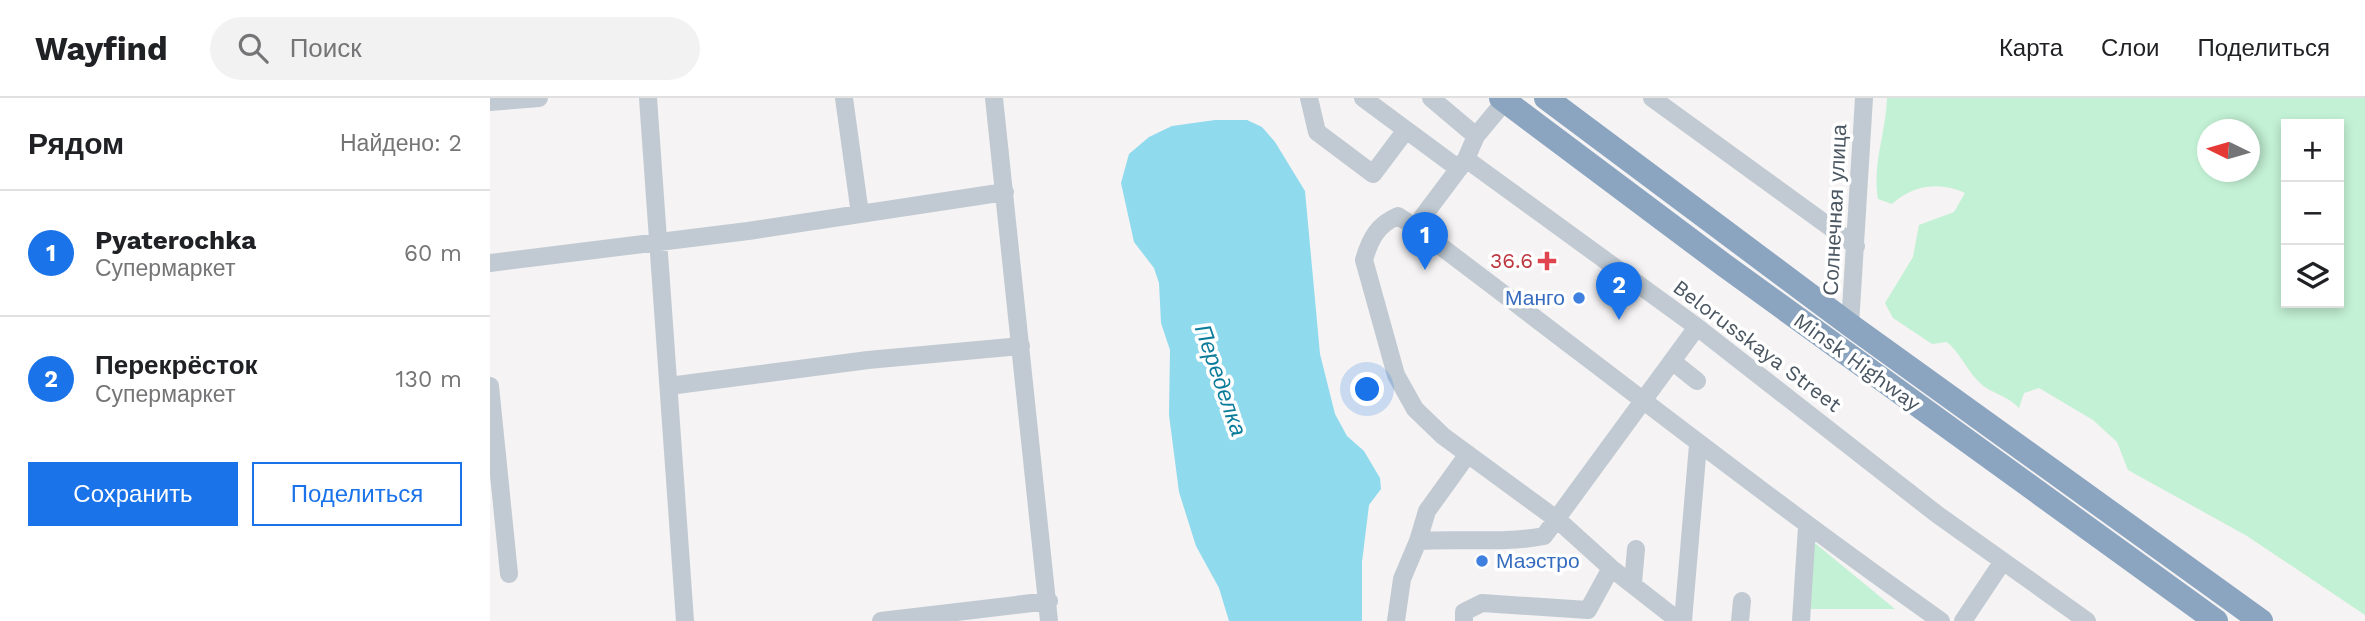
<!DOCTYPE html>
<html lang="ru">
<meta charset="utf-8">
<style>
:root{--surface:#fff;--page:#f2f2f2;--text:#202124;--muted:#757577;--line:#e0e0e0;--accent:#1a73e8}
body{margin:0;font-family:"Work Sans",sans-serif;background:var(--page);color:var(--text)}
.controls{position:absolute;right:21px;top:21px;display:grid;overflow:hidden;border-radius:0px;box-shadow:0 4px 10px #0003}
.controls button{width:63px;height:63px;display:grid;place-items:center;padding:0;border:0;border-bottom:2px solid var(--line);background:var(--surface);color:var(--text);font:35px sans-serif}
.compass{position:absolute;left:1707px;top:21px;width:63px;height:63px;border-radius:50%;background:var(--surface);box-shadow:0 4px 10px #0003;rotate:275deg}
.you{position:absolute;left:878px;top:292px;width:24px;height:24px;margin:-18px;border:5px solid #fff;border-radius:50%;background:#1a73e8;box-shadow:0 0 0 10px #1a73e833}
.badge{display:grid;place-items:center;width:46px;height:46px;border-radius:50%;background:var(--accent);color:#fff;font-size:23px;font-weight:700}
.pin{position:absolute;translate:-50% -58px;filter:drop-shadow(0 2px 4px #0008)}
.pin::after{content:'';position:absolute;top:37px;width:24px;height:21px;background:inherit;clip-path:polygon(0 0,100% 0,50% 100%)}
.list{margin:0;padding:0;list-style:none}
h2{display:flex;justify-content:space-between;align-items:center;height:91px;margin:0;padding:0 28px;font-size:30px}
h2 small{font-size:23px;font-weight:400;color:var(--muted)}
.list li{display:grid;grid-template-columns:46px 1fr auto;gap:21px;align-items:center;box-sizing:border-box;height:126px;padding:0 28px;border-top:2px solid var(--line)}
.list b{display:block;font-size:26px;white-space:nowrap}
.list p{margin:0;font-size:23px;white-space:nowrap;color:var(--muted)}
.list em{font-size:23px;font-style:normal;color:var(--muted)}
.actions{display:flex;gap:14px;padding:21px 28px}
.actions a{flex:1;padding:16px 0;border:2px solid var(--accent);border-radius:0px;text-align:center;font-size:24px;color:var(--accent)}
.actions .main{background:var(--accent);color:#fff}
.icon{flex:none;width:38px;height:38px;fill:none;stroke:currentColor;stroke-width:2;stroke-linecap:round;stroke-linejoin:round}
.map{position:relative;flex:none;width:1875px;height:523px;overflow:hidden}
header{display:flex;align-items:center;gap:42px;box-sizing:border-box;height:98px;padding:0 35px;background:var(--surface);border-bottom:2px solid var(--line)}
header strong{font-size:33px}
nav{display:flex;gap:38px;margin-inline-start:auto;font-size:24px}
.search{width:490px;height:63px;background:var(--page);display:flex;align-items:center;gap:18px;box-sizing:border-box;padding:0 24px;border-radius:38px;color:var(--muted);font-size:26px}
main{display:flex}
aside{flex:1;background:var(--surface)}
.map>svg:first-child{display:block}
</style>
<header>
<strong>Wayfind</strong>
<div class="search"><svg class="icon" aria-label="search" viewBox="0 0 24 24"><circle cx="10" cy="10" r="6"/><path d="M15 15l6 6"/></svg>Поиск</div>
<nav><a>Карта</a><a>Слои</a><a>Поделиться</a></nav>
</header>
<main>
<aside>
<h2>Рядом<small>Найдено: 2</small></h2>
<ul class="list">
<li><span class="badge">1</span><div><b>Pyaterochka</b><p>Супермаркет</p></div><em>60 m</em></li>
<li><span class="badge">2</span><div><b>Перекрёсток</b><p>Супермаркет</p></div><em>130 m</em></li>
</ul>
<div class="actions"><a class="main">Сохранить</a><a>Поделиться</a></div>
</aside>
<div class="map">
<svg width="1875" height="523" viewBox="0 0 1875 523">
<rect width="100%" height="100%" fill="#f5f3f3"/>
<path fill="#c3f1d5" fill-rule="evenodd" d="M1397,0h478v517l-118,-79 -119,-66 -11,-28 -24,-22 -54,-32 -15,5 -5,15c-15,-15 -29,-14 -41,-27 -12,-12 -17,-27 -31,-39l-15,2 -39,-26 -8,-15 28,-46 6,-32 35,-13 11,-19c-24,-12 -53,-8 -73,11l-14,-5c-6,-35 8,-66 9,-101zM1796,26h53v179h-53zM1717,32h42v42h-42z
M1320,441l85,70h-90z"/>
<path fill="#90daee" d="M725,22h32l15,7 13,15 30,49 15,163 15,60 12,22 17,15 16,27 1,11 -12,16 -7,57v59h-133l-10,-33 -23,-42 -17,-54 -10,-77 1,-65 -9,-27 -2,-40 -5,-15 -20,-26 -13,-59 8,-29 20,-17 23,-11z"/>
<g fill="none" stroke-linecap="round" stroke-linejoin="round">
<path stroke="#c1cad2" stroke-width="18" d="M158,0l37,523
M354,0l16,116
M504,0l55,523
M819,0l8,34 56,42 33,-44
M873,0l96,71
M941,0l45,38
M1162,0l204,148
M0,4l49,-4
M976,61l231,168 241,188 149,106
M925,129l51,-68 10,-23 29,-35
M0,165l258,-32 257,-39
M1360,227l14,-227
M1182,263l25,20
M0,288l19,188
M179,288l199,-26 153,-14
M928,443l9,-30 41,-57
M1143,485l3,-34
M391,523l168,-20
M906,523l6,-42 16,-38c42,-3 85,3 126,-5l153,-209
M974,523v-9l18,-9 106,7 23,-42
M1189,523l-68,-53 -52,-47 -116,-85 -28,-27 -19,-34 -32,-115c6,-21 14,-36 34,-44l17,11c176,132 347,268 526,394
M1193,523l15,-176
M1250,523l2,-20
M1311,523l6,-94
M1473,523l40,-60"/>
<path stroke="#8ba5c1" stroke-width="24" d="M1011,0l223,167 492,356
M1056,0l304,227 411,296"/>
</g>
<path fill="#e0444e" stroke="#fff" stroke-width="2.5" d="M1053.5 152.5h7v7h7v7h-7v7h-7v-7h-7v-7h7z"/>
<g fill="#3f7fe0" stroke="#fff" stroke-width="2.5">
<circle cx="1089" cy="200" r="7"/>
<circle cx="992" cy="463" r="7"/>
</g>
<g text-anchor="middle" stroke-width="7" stroke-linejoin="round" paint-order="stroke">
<g font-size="21" fill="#4a5661" stroke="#fff">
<text transform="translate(1345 112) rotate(-87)" y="7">Солнечная улица</text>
<text transform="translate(1267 248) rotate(37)" y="7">Belorusskaya Street</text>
<text transform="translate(1367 264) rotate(36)" y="7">Minsk Highway</text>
</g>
<g font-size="21" fill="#be3a42" stroke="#fff" text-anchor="end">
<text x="1043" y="170">36.6</text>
</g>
<g font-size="21" fill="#366cbe" stroke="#fff" text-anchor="end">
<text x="1075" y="207">Манго</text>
<text x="1006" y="470" text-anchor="start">Маэстро</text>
</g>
<g font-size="23" font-style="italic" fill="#0c7c9b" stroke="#fff">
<text transform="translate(731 282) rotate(71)" y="8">Переделка</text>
</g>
</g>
</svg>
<div class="controls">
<button>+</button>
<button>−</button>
<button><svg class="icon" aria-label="layers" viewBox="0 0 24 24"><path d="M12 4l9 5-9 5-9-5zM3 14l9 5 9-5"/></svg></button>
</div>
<svg class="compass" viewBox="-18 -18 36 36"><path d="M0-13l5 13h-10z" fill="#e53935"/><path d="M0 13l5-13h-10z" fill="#757577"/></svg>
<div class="you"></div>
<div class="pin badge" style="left:935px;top:172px">1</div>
<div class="pin badge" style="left:1129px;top:222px">2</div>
</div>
</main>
